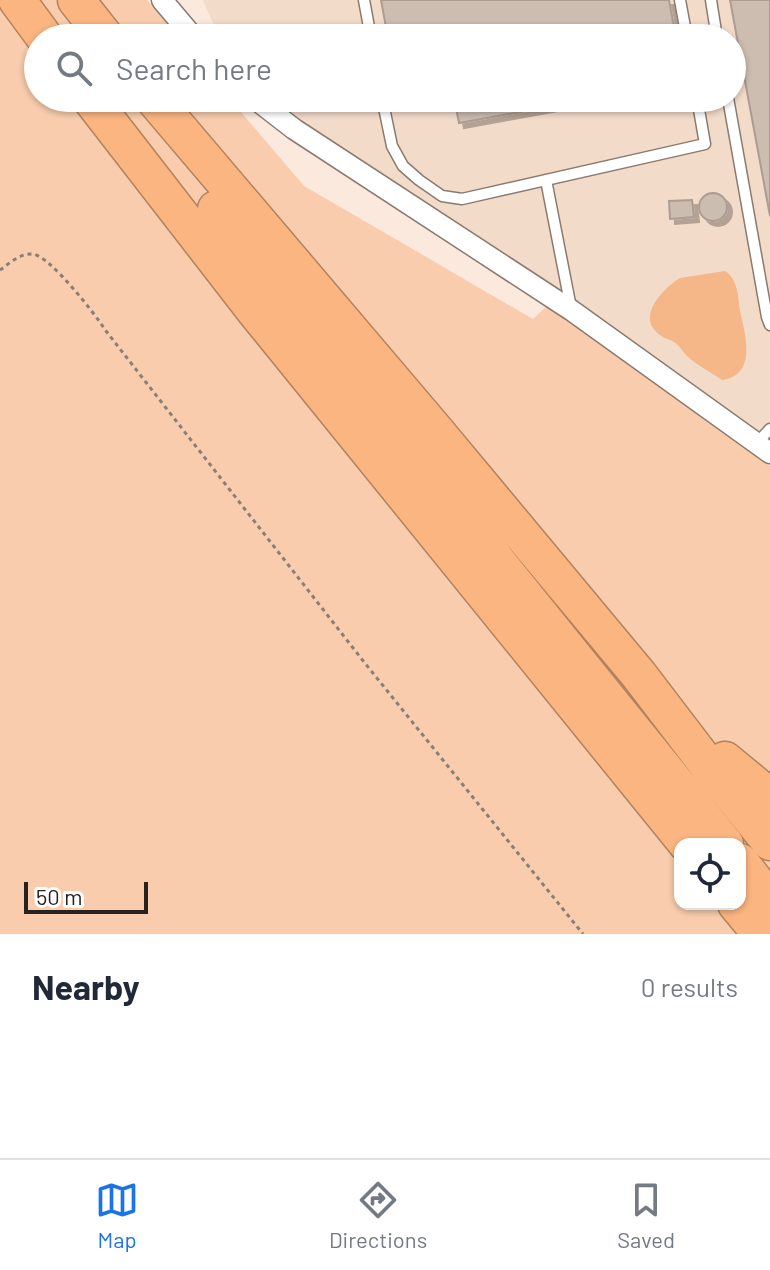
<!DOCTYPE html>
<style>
:root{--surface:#fff;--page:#f6f6f7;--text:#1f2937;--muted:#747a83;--line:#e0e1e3;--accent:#1a73e8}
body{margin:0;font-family:Barlow,sans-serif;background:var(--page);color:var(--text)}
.controls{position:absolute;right:24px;bottom:24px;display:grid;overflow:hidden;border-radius:16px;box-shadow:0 2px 6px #0004}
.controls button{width:72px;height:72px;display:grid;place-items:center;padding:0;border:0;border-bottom:2px solid var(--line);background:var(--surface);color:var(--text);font:40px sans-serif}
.scale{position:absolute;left:24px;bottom:20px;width:124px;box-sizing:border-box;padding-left:8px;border:4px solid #29221e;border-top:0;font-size:22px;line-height:28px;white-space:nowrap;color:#29221e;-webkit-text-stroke:6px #fff;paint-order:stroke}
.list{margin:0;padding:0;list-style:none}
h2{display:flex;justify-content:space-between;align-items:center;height:104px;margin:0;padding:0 32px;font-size:34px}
h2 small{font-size:26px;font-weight:400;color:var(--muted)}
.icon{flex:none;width:44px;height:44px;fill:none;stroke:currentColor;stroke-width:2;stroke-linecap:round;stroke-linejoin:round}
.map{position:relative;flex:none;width:770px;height:934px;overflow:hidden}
.search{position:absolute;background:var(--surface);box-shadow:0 2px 6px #0004;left:24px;right:24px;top:24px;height:88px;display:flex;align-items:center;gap:20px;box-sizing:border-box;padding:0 28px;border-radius:44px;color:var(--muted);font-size:30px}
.sheet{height:224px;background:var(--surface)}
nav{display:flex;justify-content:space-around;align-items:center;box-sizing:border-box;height:112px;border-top:2px solid var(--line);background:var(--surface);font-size:22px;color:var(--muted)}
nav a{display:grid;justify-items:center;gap:4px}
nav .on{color:var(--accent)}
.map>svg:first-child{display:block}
</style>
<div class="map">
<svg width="770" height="934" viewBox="0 0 770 934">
<defs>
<filter id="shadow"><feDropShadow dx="5" dy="5" stdDeviation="0" flood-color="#0004"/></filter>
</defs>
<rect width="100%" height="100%" fill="#fbe9dd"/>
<path fill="#f3dbca" d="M203,0h567v466l-219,-164 -303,-194 -4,-10h488v-60h-513z"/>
<path fill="#f8ccac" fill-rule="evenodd" d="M0,0h147l32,38h-141v60h191l75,88 229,133 18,-17 219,164v468h-770zM680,844h60v60h-60z"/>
<path fill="#f5b688" d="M725,271c13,8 13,26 15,40 5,23 18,64 -18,69 -11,-8 -26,-15 -36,-25 -3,-3 -5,-7 -8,-10 -8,-7 -19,-7 -25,-17 -12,-17 13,-42 27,-50z"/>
<path fill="#cdbcb0" stroke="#ac9c91" stroke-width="2" filter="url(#shadow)" d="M381,0h288l7,38h-288z
M730,0h40v216z
M454,98h143l-138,25z
M699 207a14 14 0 1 1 28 0a14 14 0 1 1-28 0Z
M692,200l2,17 -24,2 -1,-18z"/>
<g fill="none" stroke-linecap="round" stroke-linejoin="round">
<defs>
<path id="lane" d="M364,0l7,38
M680,0l7,38
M711,0l6,38
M382,98l10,48 11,20 16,14 23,16 20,3 243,-55 -8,-46
M728,98l39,219 3,8
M384,105l34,-7
M546,180l25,128
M757,443l13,-14"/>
<path id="street" d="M162,0l32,38
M254,98l40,31 277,181 199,143"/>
<path id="highway" d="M17,0l28,38
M76,0l30,38
M90,98l165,213 432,533
M153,98l282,332 204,245 74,97 57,70
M216,209l114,145 395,490
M725,760l45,37
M740,862l30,38
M736,904l25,30"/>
</defs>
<use href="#lane" stroke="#8a7a6f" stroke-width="13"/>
<use href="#street" stroke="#8a7a6f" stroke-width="23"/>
<use href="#highway" stroke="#b2825e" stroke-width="39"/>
<path stroke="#8a7e76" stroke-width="3" stroke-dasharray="4 4" stroke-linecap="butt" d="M0,270c10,-7 20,-17 33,-16 18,3 62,60 73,77l258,331 219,272"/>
<use href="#lane" stroke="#fff" stroke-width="10"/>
<use href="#street" stroke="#fff" stroke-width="20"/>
<use href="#highway" stroke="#fbb580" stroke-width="36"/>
</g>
</svg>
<div class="controls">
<button><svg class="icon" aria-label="locate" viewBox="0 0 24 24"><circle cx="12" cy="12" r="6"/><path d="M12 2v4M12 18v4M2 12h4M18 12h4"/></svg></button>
</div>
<div class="scale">50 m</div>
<div class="search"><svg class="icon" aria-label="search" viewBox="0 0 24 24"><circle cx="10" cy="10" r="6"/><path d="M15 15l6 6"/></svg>Search here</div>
</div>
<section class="sheet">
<h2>Nearby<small>0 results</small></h2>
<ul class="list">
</ul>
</section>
<nav>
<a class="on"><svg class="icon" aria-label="map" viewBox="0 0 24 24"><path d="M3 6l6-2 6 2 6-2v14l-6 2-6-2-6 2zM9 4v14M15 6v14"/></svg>Map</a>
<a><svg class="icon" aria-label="directions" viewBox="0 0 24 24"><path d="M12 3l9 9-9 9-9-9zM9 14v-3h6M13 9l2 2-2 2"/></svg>Directions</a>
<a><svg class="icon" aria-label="saved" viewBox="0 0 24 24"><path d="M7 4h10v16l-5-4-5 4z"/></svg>Saved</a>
</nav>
